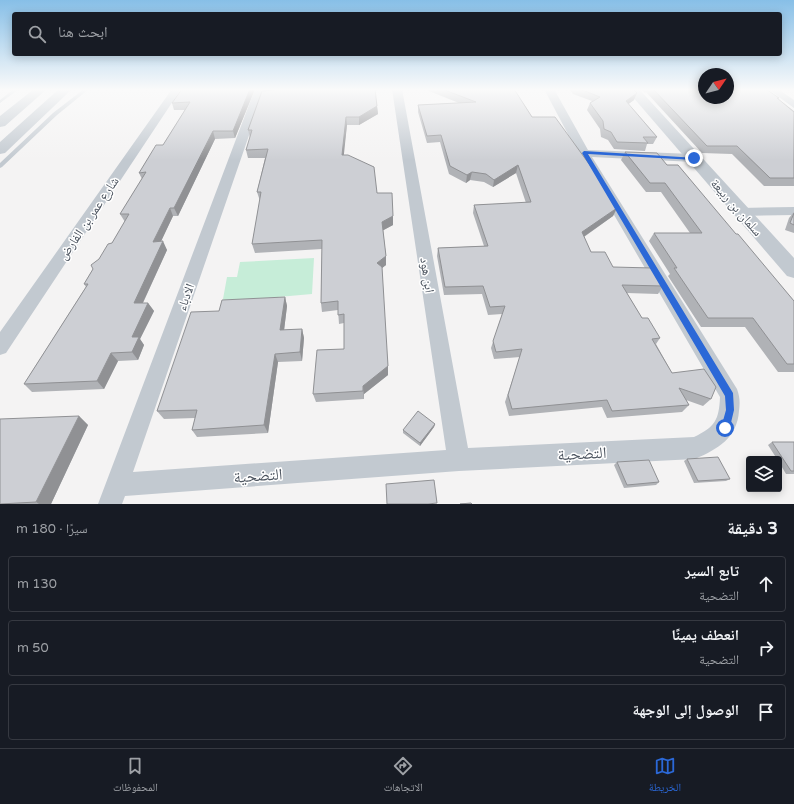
<!DOCTYPE html>
<html lang="ar">
<meta charset="utf-8">
<style>
:root{--surface:#171b24;--page:#242831;--text:#f1f3f6;--muted:#9ea1a6;--line:#363941;--accent:#2b68d7}
body{margin:0;font-family:"Varela Round","Noto Naskh Arabic",sans-serif;background:var(--page);color:var(--text);direction:rtl}
.controls{position:absolute;right:12px;bottom:12px;display:grid;overflow:hidden;border-radius:4px;box-shadow:0 2px 10px #0003}
.controls button{width:36px;height:36px;display:grid;place-items:center;padding:0;border:0;border-bottom:1px solid var(--line);background:var(--surface);color:var(--text);font:20px sans-serif}
.compass{position:absolute;left:698px;top:68px;width:36px;height:36px;border-radius:50%;background:var(--surface);box-shadow:0 2px 10px #0003;rotate:55deg}
.stop{position:absolute;width:12px;height:12px;margin:-9px;border:3px solid #2b68d7;border-radius:50%;background:#fff}
.stop.end{background:#2b68d7;border-color:#fff;box-shadow:0 1px 4px #0008}
.list{margin:0;padding:0;list-style:none}
h2{display:flex;justify-content:space-between;align-items:center;height:52px;margin:0;padding:0 16px;font-size:17px}
h2 small{font-size:13px;font-weight:400;color:var(--muted)}
.list li{display:grid;grid-template-columns:26px 1fr auto;gap:12px;align-items:center;box-sizing:border-box;height:56px;margin:0 8px 8px;padding:0 8px;border:1px solid var(--line);border-radius:4px}
.list b{display:block;font-size:15px;white-space:nowrap}
.list p{margin:0;font-size:13px;white-space:nowrap;color:var(--muted)}
.list em{font-size:13px;font-style:normal;color:var(--muted)}
.icon{flex:none;width:22px;height:22px;fill:none;stroke:currentColor;stroke-width:2;stroke-linecap:round;stroke-linejoin:round}
.map{position:relative;flex:none;width:794px;height:504px;overflow:hidden;direction:ltr}
.search{position:absolute;background:var(--surface);box-shadow:0 2px 10px #0003;left:12px;right:12px;top:12px;height:44px;display:flex;align-items:center;gap:10px;box-sizing:border-box;padding:0 14px;border-radius:4px;color:var(--muted);font-size:15px}
.sheet{height:244px;background:var(--surface)}
nav{display:flex;justify-content:space-around;align-items:center;box-sizing:border-box;height:56px;border-top:1px solid var(--line);background:var(--surface);font-size:11px;color:var(--muted)}
nav a{display:grid;justify-items:center;gap:2px}
nav .on{color:var(--accent)}
.map>svg:first-child{display:block}
</style>
<div class="map">
<svg width="794" height="504" viewBox="0 0 794 504">
<rect width="100%" height="100%" fill="#f4f3f3"/>
<path fill="#c6edd8" d="M314,258l-2,36 -34,3 -2,8 -48,3 -5,-9 4,-22h10l3,-15z"/>
<g fill="none" stroke-linecap="round" stroke-linejoin="round">
<path fill="#c2c9d0" fill-rule="evenodd" d="M14,89h5l-19,14v-3z
M84,89h5l-32,26 -55,52 -2,1v-5l53,-50z"/>
<path fill="#c2c9d0" fill-rule="evenodd" d="M172,89h9l-175,264 -6,2v-23z
M255,89h10l-132,383 313,-22 -54,-361h10l66,359 226,-11c21,-10 25,-17 26,-40l-142,-244 -34,-64h10l34,61 106,4 6,4 -6,4 -102,-5 145,232c3,8 3,14 2,22 -2,27 -21,38 -44,48l-236,12 -334,25 -3,8h-24z
M768,89h10l16,11v8z
M794,207v8l-53,1 -5,-1 -2,-3 2,-3 5,-1z"/>
<path fill="#c2c9d0" fill-rule="evenodd" d="M34,89h13l-42,37 -5,1v-11z
M59,89h13l-67,64 -5,1v-12z
M626,89h13l155,169v20l-7,-2z"/>
</g>
<path fill="#b0b2b6" d="M255,89l-20,49 -20,1 -37,77h-5l-12,25 6,9 -24,53h5l6,8 -14,28 4,6 -6,15 -20,1 -14,28 -72,3 -8,-8 62,-97 -2,-3 15,-25 13,-16 13,-21 -5,-8 22,-35 -3,-6 24,-28 22,-35h-11l-2,-7z
M424,89h90l18,28 85,91 -4,8 -29,21 7,15 22,15 50,19 -5,8 -31,-1 15,25 18,20 -4,6 16,29 39,26 -8,7 -17,-6 3,5 -7,7 -75,6 -5,-11 -93,9 -4,-14 15,-45 -26,2 -3,-11 11,-34 -14,1 -6,-21 -38,1 -7,-39 1,-8 46,-2 -11,-33 1,-8 52,-2 -10,-30 -23,14 -9,-5 -14,-2 -4,3 -17,-9 -9,-32 -13,1 -9,-31v-7l41,-2z
M569,89h64l1,11 -6,4 29,33 -4,7h-6l-2,7 -31,-2 -6,-9 -7,-3 -1,-8 -13,-19 3,-7 2,-2 -19,-7z
M641,89h63l75,9 -1,1 16,12v75h-30l-32,-32 -30,-1 -56,-61 -1,1z
M286,90l91,16 1,8 -19,11h-12l-4,30 34,38 16,23v9l-10,5 3,26v9l-4,3 6,107 -24,19v5l-48,3 -3,-8 31,-45v-26l-5,1 -1,-14 -16,2 -1,-9 1,-54 -67,4 -3,-9 8,-43 -3,-9 8,-34h-17l-2,-8 4,-12 -2,-8z
M625,152l42,13 69,69 58,67v71h-16l-33,-45h-44l-33,-51 2,-2 -21,-33 5,-8h36l-29,-41h-15l-25,-32z
M794,212v21l-9,-3 4,-12z
M285,297l2,9 -3,24 18,-1 2,9 -2,23 -24,1 -10,71 -71,4 -5,-7 3,-12 -31,1 -7,-8 62,-100z
M79,416l9,9 -37,79h-51z
M435,424l-1,3 -14,19 -17,-13v-3z
M772,442h22v32h-8l-7,-12v-3h-2l-9,-14z
M687,459l43,20 -4,2 -32,2 -10,-22z
M617,462l42,20 -3,3 -32,3 -10,-23z"/>
<path fill="#909194" d="M250,89h5l-20,49 -2,-7z
M637,93l-3,7 -11,8 3,-7z
M377,106l1,8 -19,11v-8z
M346,117l1,8 -4,38 -1,-8z
M213,131l2,8 -37,77 -4,-8z
M518,165l-2,8 -23,14 1,-7z
M472,172l-2,8 -4,3 1,-8z
M170,208l3,8 -16,34 -4,-8z
M617,208l-4,8 -34,24 3,-8z
M393,216v9l-11,6v-9z
M163,241l4,9 -28,61 -5,-8z
M386,256v9l-9,7v-9z
M285,297l2,9 -4,33 -3,-9z
M148,303l6,8 -14,28 4,6 -6,15 -6,-8v-15z
M302,329l2,9 -2,23 -2,-9z
M111,353l7,8 -14,28 -7,-8z
M275,354l3,8 -10,71 -4,-8z
M388,366v9l-24,19v5l-1,-13z
M79,416l9,9 -37,79h-12l-3,-2z
M435,424l-1,3 -14,19v-3z"/>
<path fill="#cdcfd4" stroke="#909194" d="M182,89h68l-17,42h-20l-39,77h-4l-17,34 10,-1 -29,62h14l-16,34h7l-7,15 -21,1 -14,28 -73,3 64,-100h-4l9,-15 -2,-4 8,-6 9,-15 4,-1 17,-29h-9l26,-42 -7,1 17,-28h7l27,-43 -18,1z
M286,89h89l2,17 -18,11h-13l-4,38h6l26,12 3,26h15l1,23 -11,6 4,34 -9,7 5,4 6,99 -25,20v5l-50,3 4,-44 27,-1v-35l-6,1v-14l-17,2 1,-63 -70,4 9,-52h-4l11,-43 -22,1 6,-20h-4l14,-39z
M442,89h72l18,28h23l37,51 25,40 -35,24 9,20h14l8,15 39,1 11,18 -41,-1 20,33h6l12,20 -8,1 20,34 32,-4 12,18 -5,12 -32,-11 10,17 -77,6 -5,-11 -95,9 -4,-14 14,-46 -26,3 -3,-11 12,-35 -15,1 -7,-21 -38,1 -7,-39 50,-2 -14,-41 57,-3 -13,-37 -24,15 -8,-6 -14,-2 -5,3 -17,-9 -9,-31 -14,1 -9,-31 58,-3z
M580,89h53l4,4 -11,8 31,36h-14l5,6 -31,-1 -6,-10 -7,-3 -1,-8 -13,-18 10,-6z
M653,89h51v9h24v-9h38l13,9h-2l17,14v66h-24l-33,-32h-30z
M625,152l32,1 10,12h11l58,69h2l56,67v63h-7l-34,-46h-45l-34,-50h3l-23,-35h48l-37,-50h-15z
M794,213v12l-4,-2z
M285,297l-5,33 22,-1 -2,23 -25,2 -11,71 -72,5 5,-20 -40,1 34,-99 28,-1 3,-11z
M418,411l17,13 -15,19 -17,-13z
M79,416l-43,86 -36,2v-85z
M772,442h22v29h-3z
M718,457l12,22 -32,2 -11,-22z
M649,460l10,22 -32,3 -10,-23z
M434,480l3,23 -9,1h-41l-1,-20z
M471,503l1,1h-12z"/>
<linearGradient id="sky" x2="0" y2="1"><stop stop-color="#87bfe7"/><stop offset="0.56" stop-color="#fafafa"/><stop offset="1" stop-color="#fafafa" stop-opacity="0"/></linearGradient>
<rect width="794" height="160" fill="url(#sky)"/>
<path fill="#2b68d7" d="M584,151l113,7 -3,2 -106,-6 145,239 1,17 -5,21 -4,1 -4,-4 5,-18 -1,-14 -143,-243z"/>
<g text-anchor="middle" stroke-width="3" stroke-linejoin="round" paint-order="stroke">
<g font-size="13" fill="#4c545f" stroke="#fff">
<text transform="translate(737 207) rotate(49)" y="5">سلمان بن ربيعة</text>
<text transform="translate(88 218) rotate(-56)" y="5">شارع عمر بن الفارض</text>
<text transform="translate(428 275) rotate(81)" y="5">ابن هود</text>
<text transform="translate(185 297) rotate(-70)" y="5">الادباء</text>
</g>
<g font-size="16" fill="#4c545f" stroke="#fff">
<text transform="translate(582 453) rotate(-3)" y="6">التضحية</text>
<text transform="translate(258 475) rotate(-4)" y="6">التضحية</text>
</g>
</g>
</svg>
<div class="controls">
<button><svg class="icon" aria-label="layers" viewBox="0 0 24 24"><path d="M12 4l9 5-9 5-9-5zM3 14l9 5 9-5"/></svg></button>
</div>
<svg class="compass" viewBox="-18 -18 36 36"><path d="M0-13l5 13h-10z" fill="#e53935"/><path d="M0 13l5-13h-10z" fill="#9ea1a6"/></svg>
<div class="stop" style="left:725px;top:428px"></div>
<div class="stop end" style="left:694px;top:158px"></div>
<div class="search"><svg class="icon" aria-label="search" viewBox="0 0 24 24"><circle cx="10" cy="10" r="6"/><path d="M15 15l6 6"/></svg>ابحث هنا</div>
</div>
<section class="sheet">
<h2>3 دقيقة<small>سيرًا · 180 m</small></h2>
<ul class="list">
<li><svg class="icon" aria-label="ahead" viewBox="0 0 24 24"><path d="M12 20V5M6 11l6-6 6 6"/></svg><div><b>تابع السير</b><p>التضحية</p></div><em>130 m</em></li>
<li><svg class="icon" aria-label="right" viewBox="0 0 24 24"><path d="M7 20v-9h11M14 6l5 5-5 5"/></svg><div><b>انعطف يمينًا</b><p>التضحية</p></div><em>50 m</em></li>
<li><svg class="icon" aria-label="arrive" viewBox="0 0 24 24"><path d="M6 21V4h12l-3 4 3 4H6"/></svg><div><b>الوصول إلى الوجهة</b></div></li>
</ul>
</section>
<nav>
<a class="on"><svg class="icon" aria-label="map" viewBox="0 0 24 24"><path d="M3 6l6-2 6 2 6-2v14l-6 2-6-2-6 2zM9 4v14M15 6v14"/></svg>الخريطة</a>
<a><svg class="icon" aria-label="directions" viewBox="0 0 24 24"><path d="M12 3l9 9-9 9-9-9zM9 14v-3h6M13 9l2 2-2 2"/></svg>الاتجاهات</a>
<a><svg class="icon" aria-label="saved" viewBox="0 0 24 24"><path d="M7 4h10v16l-5-4-5 4z"/></svg>المحفوظات</a>
</nav>
